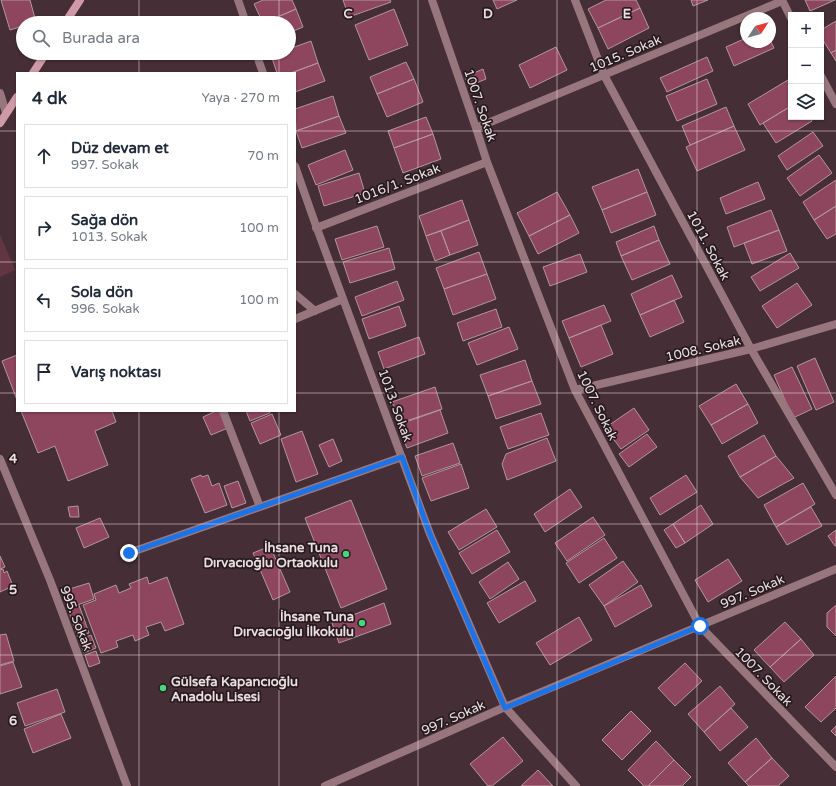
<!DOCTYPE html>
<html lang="tr">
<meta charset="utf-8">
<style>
:root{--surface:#fff;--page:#f6f6f7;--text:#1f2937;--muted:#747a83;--line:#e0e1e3}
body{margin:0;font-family:"Varela Round",sans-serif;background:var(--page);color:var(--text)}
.controls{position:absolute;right:12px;top:12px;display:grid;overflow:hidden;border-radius:0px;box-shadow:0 1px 3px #0004}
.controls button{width:36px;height:36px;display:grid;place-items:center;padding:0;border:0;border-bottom:1px solid var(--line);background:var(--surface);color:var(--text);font:20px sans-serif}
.compass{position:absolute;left:740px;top:12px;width:36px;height:36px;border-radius:50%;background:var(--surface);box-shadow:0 1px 3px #0004;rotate:54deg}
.stop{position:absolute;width:12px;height:12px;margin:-9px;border:3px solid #1a73e8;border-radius:50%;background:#fff}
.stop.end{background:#1a73e8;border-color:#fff;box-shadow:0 1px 4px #0008}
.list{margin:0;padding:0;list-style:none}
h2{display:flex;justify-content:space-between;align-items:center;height:52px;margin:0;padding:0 16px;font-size:17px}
h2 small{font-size:13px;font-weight:400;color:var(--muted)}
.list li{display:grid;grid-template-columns:26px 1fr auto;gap:12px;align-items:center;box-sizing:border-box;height:64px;margin:0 8px 8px;padding:0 8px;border:1px solid var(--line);border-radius:0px}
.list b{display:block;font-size:15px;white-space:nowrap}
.list p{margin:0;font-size:13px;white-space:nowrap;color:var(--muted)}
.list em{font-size:13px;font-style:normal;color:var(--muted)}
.icon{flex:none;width:22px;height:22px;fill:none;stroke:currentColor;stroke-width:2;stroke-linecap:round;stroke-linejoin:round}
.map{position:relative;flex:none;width:836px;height:786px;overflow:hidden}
.search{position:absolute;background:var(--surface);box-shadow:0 1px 3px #0004;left:16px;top:16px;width:280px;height:44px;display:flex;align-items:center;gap:10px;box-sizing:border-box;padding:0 14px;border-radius:22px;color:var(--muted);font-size:15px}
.panel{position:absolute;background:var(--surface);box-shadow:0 1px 3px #0004;left:16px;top:72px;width:280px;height:340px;border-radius:0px}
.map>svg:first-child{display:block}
</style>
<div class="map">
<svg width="836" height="786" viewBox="0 0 836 786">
<rect width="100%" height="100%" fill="#452e35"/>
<path fill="#613542" d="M0,234l15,36 -15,7z"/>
<path fill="#8d465d" stroke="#b2969c" d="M1,0h29l6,22 -3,1h-10v3l-13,4z
M263,0h29l4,9 -33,14 -9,-19z
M343,0h47l1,2 -42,15z
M493,0h24l-20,9z
M606,0h30l4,8 -42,20 -10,-19z
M691,0h17l-15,6z
M805,0h30l-25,11z
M640,8l9,20 -41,21 -10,-21z
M296,9l7,18 -14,6v-10h-25z
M394,9l14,36 -39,15 -14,-35z
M836,21v29l-5,3 -10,-16v-7z
M746,38v4h24v-2l4,8 -40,18 -8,-19z
M311,41l7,22 -27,10h-14l-6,-18 7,-2h11v-4z
M556,47l11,23 -37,18 -11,-23z
M836,50v11l-5,-8z
M707,57l6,14 -46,21 -7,-14z
M406,62l8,17 -37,15 -7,-17z
M318,63l7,18 -30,11v-19h-4z
M483,69l3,10 -17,7 -4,-9z
M414,79l9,23 -36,15 -10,-23z
M707,79l10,25 -40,17 -11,-25z
M788,80l3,6v20l-31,19 -12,-21z
M333,96l6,20 -43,15 -1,-22z
M791,106v11h19l2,4 -36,22 -13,-20z
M726,107l8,19 -44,19 -8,-19z
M339,116l7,17 -44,15 -6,-17z
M426,117l7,17 -39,14 -6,-17z
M734,126l11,24 -48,21 -11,-24z
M813,132l10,14 -36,24 -9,-14z
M433,134l8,25 -38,14 -9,-25z
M345,150l8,20 -37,15 -8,-20z
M819,155l13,18 -32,23 -13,-18z
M638,169l9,23 -45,18 -10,-23z
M359,173l6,20 -41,13 -6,-20z
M836,180v26l-22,14 -11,-18z
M758,182l7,17 -39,15 -6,-16z
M557,192l13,23 -41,21 -12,-23z
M647,192l9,23 -45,18 -9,-23z
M462,200l7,20 -43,16 -7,-20z
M836,206v28l-9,5 -13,-19z
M771,210l8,20 -45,17 -7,-20z
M570,215l9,18 -41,21 -9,-18z
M469,220l9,25 -28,10 -9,-24z
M377,226l7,21 -42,13 -7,-21z
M654,226l5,14 -38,16 -5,-14z
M779,230l8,21 -35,13 -8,-21z
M441,231l9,24 -15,6 -9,-25z
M659,240l11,24 -38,16 -11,-24z
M389,248l6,21 -45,14 -7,-21z
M479,252l8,22 -43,15 -8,-21z
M790,253l9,15 -39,23 -9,-14z
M580,254l7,18 -37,14 -7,-19z
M487,274l9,25 -43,16 -9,-26z
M672,275l10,22 -42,18 -9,-21z
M397,281l7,19 -42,16 -7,-19z
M797,283l15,22 -35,23 -15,-22z
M674,300l10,22 -34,15 -10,-22z
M604,305l7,16 -42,17 -7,-17z
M399,306l7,20 -37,13 -7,-20z
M496,309l6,18 -39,14 -6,-18z
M601,325l12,29 -32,13 -12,-29z
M509,327l9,22 -41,16 -9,-22z
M419,337l6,17 -41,15 -6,-17z
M17,355v45l-15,-39z
M815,358l19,44 -18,8 -19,-44z
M525,360l7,21 -44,15 -8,-21z
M792,367l20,42 -19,9 -19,-43z
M532,381l9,23 -45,15 -8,-23z
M736,384l12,20 -37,21 -12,-19z
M435,387l7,22 -42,14 -8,-21z
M748,404l10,19 -36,21 -11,-19z
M634,408l15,22 -28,19 -16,-21z
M440,410l8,23 -41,15 -9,-23z
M21,411h91l4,11 -21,9 13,34 -40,16 -13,-35 -17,7z
M216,411h5l7,17 -17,7 -8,-18z
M246,411h23l1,2 -20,8z
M541,413l8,22 -41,14 -8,-22z
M272,414l9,21 -21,9 -9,-21z
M302,431l16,43 -22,8 -15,-43z
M647,434l10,13 -28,20 -10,-13z
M764,435l12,21 -36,21 -12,-21z
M547,438l9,23 -49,19 -5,-16 4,-10z
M333,439l9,22 -13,6 -10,-22z
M453,443l7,20 -38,13 -7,-20z
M776,456l18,22 -36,20 -18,-21z
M461,464l8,24 -38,13 -9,-23z
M201,475l1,2 6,-2 4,11 7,-3 8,22 -22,8 -14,-34z
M686,475l11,17 -37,23 -10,-17z
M238,481l8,22 -14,5 -8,-22z
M803,483l12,21 -39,23 -12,-22z
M570,489l12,18 -37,25 -11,-18z
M351,500l36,89 -46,19 -36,-90z
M701,505l12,19 -28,19 -12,-19z
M78,506l1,11h-9l-2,-10z
M811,507l11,19 -35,19 -11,-18z
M486,509l11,18 -38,23 -11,-18z
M593,517l12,18 -38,26 -12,-18z
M100,518l9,19 -25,11 -8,-20z
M673,524l12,19 -9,5 -12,-18z
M497,530l13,22 -38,22 -13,-21z
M836,530v16h-1l-7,-10z
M604,538l13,20 -38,25 -13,-20z
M270,546l20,46 -17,8 -20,-47z
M0,556l5,11 -5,2z
M728,559l14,22 -34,21 -13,-22z
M623,561l15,21 -34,24 -15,-21z
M508,562l11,17 -29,20 -11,-17z
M3,569l1,4 3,-2 6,15 -13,6v-22z
M147,577l2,7 18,-7 17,47 -19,7 -4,-9 -15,5 3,8 -14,6 -2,-6 -17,6 2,6 -17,6 -18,-48 13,-5 -2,-6 22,-9 3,8 12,-5 -2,-4z
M525,581l11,20 -37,22 -12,-20z
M89,583l5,16 -25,9 -6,-17z
M641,585l11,21 -37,21 -11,-21z
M384,603l7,21 -52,19 -7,-20z
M79,605l10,28 -11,4 -10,-28z
M836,605v31l-9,-9v-14z
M579,617l13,23 -42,25 -14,-22z
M785,622l16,17 -31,28 -16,-17z
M6,634l8,27 -14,4v-30z
M91,635l5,13 -12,5 -5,-13z
M801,639l13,16 -30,27 -14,-15z
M96,651l4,12 -11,4 -4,-12z
M13,662l9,25 -22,7v-28z
M685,663l17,18 -27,25 -17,-18z
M836,676v32l-15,14 -16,-15z
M720,686l15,18 -31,28 -16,-18z
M57,689l8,23 -40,14 -8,-23z
M731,708l17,19 -28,24 -16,-19z
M631,711l20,20 -29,29 -20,-20z
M61,714l10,24 -38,15 -9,-24z
M836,726v10l-5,-5z
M503,737l20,24 -31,25h-4l-18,-22z
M756,738l16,20 -27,24 -17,-19z
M656,741l18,19 -26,26h-4l-16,-16z
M772,758l17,18 -11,10h-29l-4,-4z
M674,760l17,17 -9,9h-34z
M538,770l15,16h-32z"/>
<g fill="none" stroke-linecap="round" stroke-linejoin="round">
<path stroke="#98767e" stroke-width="8" d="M238,0l8,23
M432,0l44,128 11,34 88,228 125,236 136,141
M575,0l29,75 147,274 85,146
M782,0l9,18
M256,53l7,20
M821,76l15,28
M0,93l6,20
M476,128l306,-127
M295,166l20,57 115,311 75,173 71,79
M316,228l171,-66
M295,294l20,17
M295,319l48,-20
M575,390l176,-41 85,-25
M223,411l37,96
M0,459l50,121 77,206
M129,553l273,-96
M325,786l180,-79 331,-138"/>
<path stroke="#cf99a7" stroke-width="8" d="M65,23l15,-23
M33,73l13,-20
M0,123l17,-26"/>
</g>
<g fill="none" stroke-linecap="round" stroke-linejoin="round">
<path stroke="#1a73e8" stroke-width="5" d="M129,553l273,-96 28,77 75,174 195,-82"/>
</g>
<path fill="none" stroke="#eddee2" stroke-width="1" stroke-opacity="0.55" d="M139,0v23M279,0v23M418,0v786M557,0v786M697,0v786M139,53v20M279,53v20M0,131h17M295,131h541M0,262h17M295,262h541M0,393h17M295,393h541M139,411v375M279,411v375M0,524h836M0,655h836"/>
<g fill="#45d77a" stroke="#251a1d" stroke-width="1.5">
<circle cx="346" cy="554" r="4"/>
<circle cx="362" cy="623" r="4"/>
<circle cx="163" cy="688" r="4"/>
</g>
<g text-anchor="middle" stroke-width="3.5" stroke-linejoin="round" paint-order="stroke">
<g font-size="13" fill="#eddee2" stroke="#251a1d">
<text transform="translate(625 53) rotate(-23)" y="5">1015. Sokak</text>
<text transform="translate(481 105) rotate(71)" y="5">1007. Sokak</text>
<text transform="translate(397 183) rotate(-21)" y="5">1016/1. Sokak</text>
<text transform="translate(709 245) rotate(62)" y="5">1011. Sokak</text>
<text transform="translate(703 348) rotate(-13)" y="5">1008. Sokak</text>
<text transform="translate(396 405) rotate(70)" y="5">1013. Sokak</text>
<text transform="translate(598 405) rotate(64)" y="5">1007. Sokak</text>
<text transform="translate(752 591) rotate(-23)" y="5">997. Sokak</text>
<text transform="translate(77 618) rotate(69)" y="5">995. Sokak</text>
<text transform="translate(764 676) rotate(46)" y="5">1007. Sokak</text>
<text transform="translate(453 717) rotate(-24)" y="5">997. Sokak</text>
</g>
<g font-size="13" font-weight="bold" fill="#eddee2" stroke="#251a1d" text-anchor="end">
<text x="338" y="552">İhsane Tuna<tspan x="338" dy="15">Dırvacıoğlu Ortaokulu</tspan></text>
<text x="354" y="621">İhsane Tuna<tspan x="354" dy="15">Dırvacıoğlu İlkokulu</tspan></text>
<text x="171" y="686" text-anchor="start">Gülsefa Kapancıoğlu<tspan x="171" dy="15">Anadolu Lisesi</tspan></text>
</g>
</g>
<g font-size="13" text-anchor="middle" font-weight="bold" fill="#eddee2" stroke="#251a1d" stroke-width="3.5" stroke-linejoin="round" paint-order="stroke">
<text x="348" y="18">C</text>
<text x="488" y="18">D</text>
<text x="627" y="18">E</text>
<text x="13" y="463">4</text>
<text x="13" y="594">5</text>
<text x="13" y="725">6</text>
</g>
</svg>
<div class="controls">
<button>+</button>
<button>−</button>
<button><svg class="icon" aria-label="layers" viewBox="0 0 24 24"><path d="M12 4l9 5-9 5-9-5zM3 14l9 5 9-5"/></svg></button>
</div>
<svg class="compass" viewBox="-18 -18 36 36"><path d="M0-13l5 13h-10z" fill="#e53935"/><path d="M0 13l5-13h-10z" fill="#747a83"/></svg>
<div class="stop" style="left:700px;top:626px"></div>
<div class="stop end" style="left:129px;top:553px"></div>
<div class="search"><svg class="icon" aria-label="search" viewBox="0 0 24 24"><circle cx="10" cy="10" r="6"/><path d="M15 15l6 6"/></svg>Burada ara</div>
<section class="panel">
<h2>4 dk<small>Yaya · 270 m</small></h2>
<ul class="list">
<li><svg class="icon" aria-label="ahead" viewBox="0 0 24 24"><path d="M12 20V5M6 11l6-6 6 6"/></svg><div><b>Düz devam et</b><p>997. Sokak</p></div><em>70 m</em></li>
<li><svg class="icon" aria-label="right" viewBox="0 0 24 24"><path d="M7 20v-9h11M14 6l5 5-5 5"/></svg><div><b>Sağa dön</b><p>1013. Sokak</p></div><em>100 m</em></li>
<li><svg class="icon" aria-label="left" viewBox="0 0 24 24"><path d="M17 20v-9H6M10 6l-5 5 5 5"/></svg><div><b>Sola dön</b><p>996. Sokak</p></div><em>100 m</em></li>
<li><svg class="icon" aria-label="arrive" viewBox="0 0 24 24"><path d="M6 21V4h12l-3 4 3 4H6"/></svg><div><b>Varış noktası</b></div></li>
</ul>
</section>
</div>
